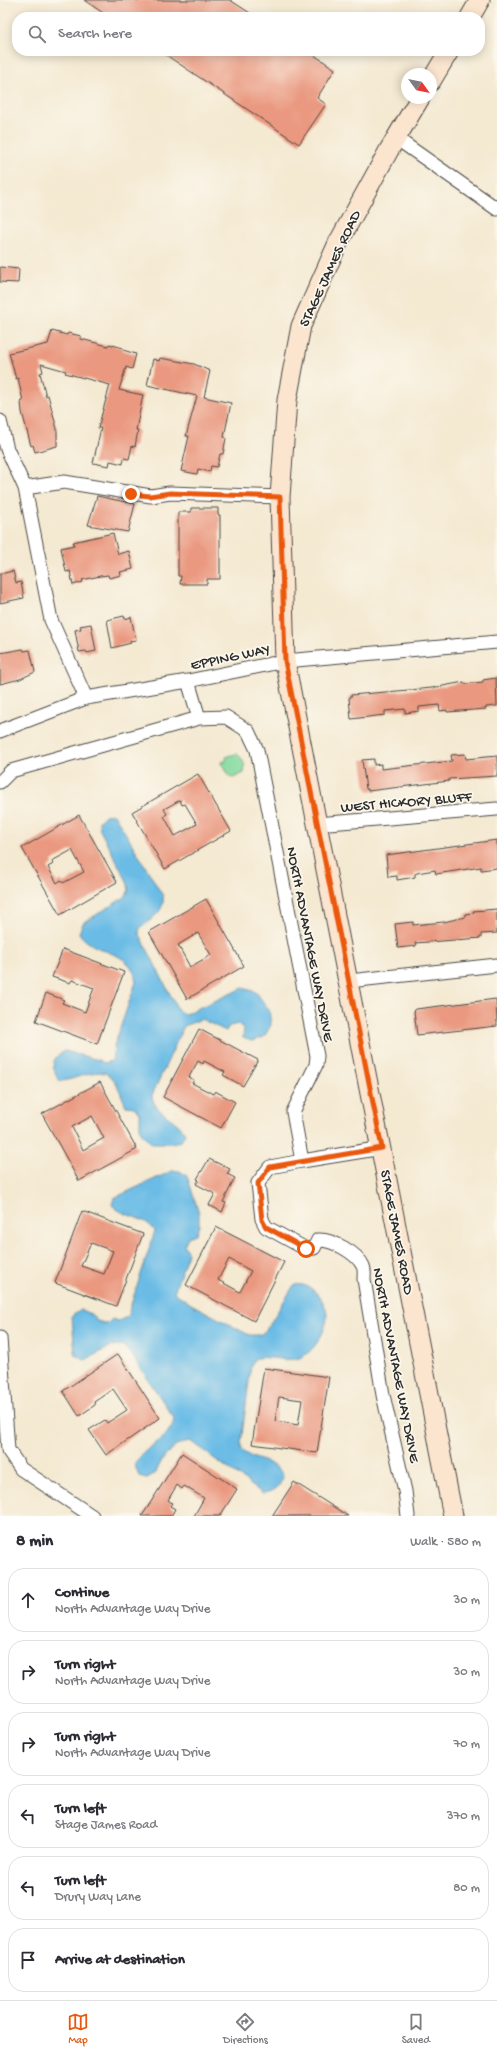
<!DOCTYPE html>
<meta charset="utf-8">
<style>
:root{--surface:#fff;--page:#f2f2f3;--text:#2b2b33;--muted:#7c7c81;--line:#e1e1e2;--accent:#ea580c}
body{margin:0;font-family:"Gochi Hand",sans-serif;background:var(--page);color:var(--text)}
.compass{position:absolute;left:401px;top:68px;width:36px;height:36px;border-radius:50%;background:var(--surface);box-shadow:0 2px 10px #0003;rotate:123deg}
.stop{position:absolute;width:12px;height:12px;margin:-9px;border:3px solid #ea580c;border-radius:50%;background:#fff}
.stop.end{background:#ea580c;border-color:#fff;box-shadow:0 1px 4px #0008}
.list{margin:0;padding:0;list-style:none}
h2{display:flex;justify-content:space-between;align-items:center;height:52px;margin:0;padding:0 16px;font-size:17px}
h2 small{font-size:13px;font-weight:400;color:var(--muted)}
.list li{display:grid;grid-template-columns:26px 1fr auto;gap:12px;align-items:center;box-sizing:border-box;height:64px;margin:0 8px 8px;padding:0 8px;border:1px solid var(--line);border-radius:16px}
.list b{display:block;font-size:15px;white-space:nowrap}
.list p{margin:0;font-size:13px;white-space:nowrap;color:var(--muted)}
.list em{font-size:13px;font-style:normal;color:var(--muted)}
.icon{flex:none;width:22px;height:22px;fill:none;stroke:currentColor;stroke-width:2;stroke-linecap:round;stroke-linejoin:round}
.map{position:relative;flex:none;width:497px;height:1516px;overflow:hidden}
.search{position:absolute;background:var(--surface);box-shadow:0 2px 10px #0003;left:12px;right:12px;top:12px;height:44px;display:flex;align-items:center;gap:10px;box-sizing:border-box;padding:0 14px;border-radius:16px;color:var(--muted);font-size:15px}
.sheet{height:484px;background:var(--surface)}
nav{display:flex;justify-content:space-around;align-items:center;box-sizing:border-box;height:56px;border-top:1px solid var(--line);background:var(--surface);font-size:11px;color:var(--muted)}
nav a{display:grid;justify-items:center;gap:2px}
nav .on{color:var(--accent)}
.map>svg:first-child{display:block}
</style>
<div class="map">
<svg width="497" height="1516" viewBox="0 0 497 1516">
<rect width="100%" height="100%" fill="#fbf7ec"/>
<filter id="ink" filterUnits="userSpaceOnUse"><feTurbulence type="fractalNoise" baseFrequency=".025" numOctaves="2"/><feDisplacementMap in="SourceGraphic" scale="8" xChannelSelector="R" yChannelSelector="G"/><feConvolveMatrix kernelMatrix="1 2 1 2 8 2 1 2 1" color-interpolation-filters="sRGB"/></filter>
<filter id="wash" filterUnits="userSpaceOnUse"><feTurbulence type="fractalNoise" baseFrequency=".012" numOctaves="4" result="noise"/><feDisplacementMap in="SourceGraphic" scale="16" xChannelSelector="R" yChannelSelector="G"/><feGaussianBlur stdDeviation="0.9" result="paint"/><feColorMatrix in="noise" values="0 0 0 0 0 0 0 0 0 0 0 0 0 0 0 0 0 1.4 0 .05"/><feComposite in="paint" operator="in"/></filter>
<g filter="url(#wash)">
<rect width="100%" height="100%" fill="#f4e9d1"/>
<path fill="#81d99e" stroke="#568264" d="M237,754c6,4 9,12 7,19l-11,5 -3,-1 -6,-11 -3,-2 1,-3 3,1 2,-6z"/>
<path fill="#6bbce6" stroke="#4b7488" d="M114,814l49,82c2,16 -12,23 -23,32l-1,5 40,79 6,2 58,-26 13,4 13,18 2,15 -7,12 -12,4 -9,-3 1,-10 -6,-4 -9,2 -3,5 -25,-12 -17,7 -32,69c1,18 26,24 33,38l-4,8 -10,2h-20l-11,-12v-18l-6,-6 -8,-1c-4,-9 -7,-19 -12,-26 -12,-18 -38,1 -54,1 -9,-13 -10,-23 5,-30l34,9 5,3 8,-2 2,-15 22,-64c-3,-34 -41,-25 -57,-49l4,-10 42,-26 4,-7 -2,-9 -27,-51 -1,-9 6,-6z
M172,1171h8l7,5 12,37v13l-3,8 -8,3 -4,8 4,8 -14,39 17,12 58,31h11l6,-5 28,-45c16,-4 33,15 33,32 -1,15 -15,39 -31,42 -13,2 -27,-3 -40,-1l-5,8 -10,77v7c13,12 28,8 42,24 -2,13 -8,18 -21,19l-72,-52c-16,2 -29,17 -34,32l-9,5 -8,-2 -4,-10c6,-20 37,-26 39,-48l-43,-64 -9,-9 -10,1 -27,14 -10,-5 -3,-39 9,-6 10,4 6,7 10,3 5,-5 6,2 9,-4 28,-86c-9,-15 -31,-13 -43,-26l2,-7z"/>
<g id="blocks">
<path fill="#ea9980" fill-rule="evenodd" d="M84,0h146l26,17h-147z
M160,51h148l27,18 -18,29 9,6 -27,40z
M0,267l19,2 -1,14 -18,-1z
M52,331l15,4 1,-2 13,3v3l27,7 1,-2 14,4v2l13,4 -4,15 -6,-2 -7,23 24,5 -7,35h2l-3,17 -3,-1 -3,13 -5,-1 -1,6 -13,-3 -1,5 -16,-3 8,-35h-3l12,-43 -45,-12 1,-2 -25,-7 2,8 -3,1 6,23 2,-1 9,34v17l-22,6 -2,-7 -2,1 -9,-34 -1,-10 2,-1 -5,-23 -2,1 -7,-26 39,-9z
M160,358l34,6 16,7 -6,26 27,6 -7,34 2,1 -3,16h-3l-3,13 -6,-1 -1,6 -12,-3 -1,5 -16,-3 8,-35h-3l11,-40 -50,-11 6,-26 6,2z
M97,496l38,8 -7,28 -40,-7z
M191,508h27v7h2v64h-13v5h-27l1,-8h-3v-64h13z
M113,533l5,21 11,-3 4,18 -13,3 1,3 -12,3 -1,-3 -8,1 -18,4 1,2 -10,3 -3,-14 -4,1 -5,-24 13,-3 -1,-3z
M13,571l3,12 5,-1 3,16 -24,5v-29z
M124,616l1,3 6,-2 5,23 -6,1 1,2 -19,5 -5,-28z
M91,624l5,27 -9,2 -1,-2 -7,1 -4,-22 6,-1 -1,-3z
M23,649l1,2 6,-1 5,22 -15,7 -20,5v-31z
M496,678l1,28 -11,1v2l-39,3v-2l-7,1 -1,-6 -20,2v4l-14,2v-4l-20,2v4l-34,4 -2,-21 2,-1v-2l81,-7 32,-6 1,2 18,-2v-2z
M465,754l1,5 31,-3v20l-48,3v2l-81,10v-2h-2l-4,-29 12,-1v6l7,-1v5l71,-8 -1,-6z
M198,774l33,57 -66,38 -33,-57zM180,800l2,5 3,-1 12,20 -22,12 -11,-20 3,-2 -3,-5z
M79,815l38,67 -57,33 -38,-67zM72,850l12,22 -21,11 -2,-3 -4,3 -9,-16 5,-3 -1,-3z
M497,840v28l-16,2v-3l-45,7 -1,-4 -18,3 -2,1v3l-18,3v-4l-9,1 -2,-22z
M206,899l38,67 -57,33 -38,-67zM198,933l13,22 -21,12 -12,-22z
M497,909v24l-16,1v4l-66,5 1,3 -18,2 -3,-24 18,-2v3l31,-3 21,-5v-3l9,-1 -1,-2z
M63,949l61,23 -27,72 -61,-23 10,-28 18,7 -2,3 23,9 9,-24 -22,-8 -2,3 -18,-6z
M496,999l1,27 -80,9 -3,-24 2,-2z
M199,1029l59,31 -15,26 -20,-11 2,-3 -21,-11 -1,3 -5,-3 -9,16 5,3 -2,3 21,11 2,-3 20,11 -14,26 -58,-31z
M100,1082l37,67 -58,32 -37,-67zM92,1116l12,22 -21,12 -11,-23z
M209,1159l21,10 -3,5 8,4 -12,24 3,1 -4,9 -13,-7 6,-11 -19,-10 3,-4 -2,-1z
M82,1211l61,23 -27,72 -61,-23zM91,1243l22,8 -9,23 -23,-8z
M216,1227l68,35 -30,59 -68,-36zM229,1259l22,12 -11,21 -22,-12z
M118,1354l42,64 -54,37 -17,-25 16,-10 2,3 20,-13 -14,-21 -19,13 1,3 -16,11 -16,-25z
M264,1368l65,9 -12,76 -65,-9zM279,1397l23,3 -4,25 -23,-4z
M182,1453l55,36 -17,27h-26l10,-18 -20,-12 -2,3 -5,-4 -9,15 4,3 -2,3 5,3 -4,7h-29z
M294,1482l54,34h-76z"/>
</g>
</g>
<g filter="url(#ink)">
<use href="#blocks" fill-opacity="0" stroke="#494844" stroke-width="1"/>
<g fill="none" stroke-linecap="round" stroke-linejoin="round">
<defs>
<path id="street" d="M396,138l101,71
M0,421l7,28 18,39 26,132 35,78
M25,488l39,-6 87,14 19,-3 110,4
M188,681l11,37
M0,731l86,-33 102,-17 97,-20 212,-19
M0,782l11,-11 188,-53 27,-1 22,14 9,19 60,306 -1,9 -23,47 9,49 -32,6 -12,16 4,36 4,8 40,22 8,-1 4,-8c14,-1 39,13 45,26 2,4 1,9 1,13l19,116 22,96 3,25
M317,824l180,-15
M349,981l148,-16
M302,1161l80,-13
M0,1338l8,112 13,19 71,47"/>
<path id="secondary" d="M470,17l10,-17
M431,81l18,-30
M420,98l-31,52 -51,93 -37,83 -14,74 -7,97 5,164 168,855"/>
</defs>
<use href="#street" stroke="#494844" stroke-width="15"/>
<use href="#secondary" stroke="#494844" stroke-width="21"/>
<use href="#street" stroke="#fff" stroke-width="13"/>
<use href="#secondary" stroke="#fbe5cf" stroke-width="19"/>
</g>
</g>
<g fill="none" stroke-linecap="round" stroke-linejoin="round" filter="url(#ink)">
<path stroke="#ea580c" stroke-width="5" d="M131,494l19,2 20,-3 110,4 5,164 97,487 -112,19 -12,16 4,37 4,7 40,22"/>
</g>
<g text-anchor="middle" stroke-width="3.5" stroke-linejoin="round" paint-order="stroke">
<g font-size="15" fill="#2b2b2b" stroke="#fbf7ec">
<text transform="translate(329 268) rotate(-65)" y="5">STAGE JAMES ROAD</text>
<text transform="translate(230 656) rotate(-12)" y="5">EPPING WAY</text>
<text transform="translate(406 801) rotate(-5)" y="5">WEST HICKORY BLUFF</text>
<text transform="translate(311 944) rotate(79)" y="5">NORTH ADVANTAGE WAY DRIVE</text>
<text transform="translate(398 1232) rotate(79)" y="5">STAGE JAMES ROAD</text>
<text transform="translate(397 1365) rotate(79)" y="5">NORTH ADVANTAGE WAY DRIVE</text>
</g>
</g>
</svg>
<svg class="compass" viewBox="-18 -18 36 36"><path d="M0-13l5 13h-10z" fill="#e53935"/><path d="M0 13l5-13h-10z" fill="#7c7c81"/></svg>
<div class="stop" style="left:306px;top:1249px"></div>
<div class="stop end" style="left:131px;top:494px"></div>
<div class="search"><svg class="icon" aria-label="search" viewBox="0 0 24 24"><circle cx="10" cy="10" r="6"/><path d="M15 15l6 6"/></svg>Search here</div>
</div>
<section class="sheet">
<h2>8 min<small>Walk · 580 m</small></h2>
<ul class="list">
<li><svg class="icon" aria-label="ahead" viewBox="0 0 24 24"><path d="M12 20V5M6 11l6-6 6 6"/></svg><div><b>Continue</b><p>North Advantage Way Drive</p></div><em>30 m</em></li>
<li><svg class="icon" aria-label="right" viewBox="0 0 24 24"><path d="M7 20v-9h11M14 6l5 5-5 5"/></svg><div><b>Turn right</b><p>North Advantage Way Drive</p></div><em>30 m</em></li>
<li><svg class="icon" aria-label="right" viewBox="0 0 24 24"><path d="M7 20v-9h11M14 6l5 5-5 5"/></svg><div><b>Turn right</b><p>North Advantage Way Drive</p></div><em>70 m</em></li>
<li><svg class="icon" aria-label="left" viewBox="0 0 24 24"><path d="M17 20v-9H6M10 6l-5 5 5 5"/></svg><div><b>Turn left</b><p>Stage James Road</p></div><em>370 m</em></li>
<li><svg class="icon" aria-label="left" viewBox="0 0 24 24"><path d="M17 20v-9H6M10 6l-5 5 5 5"/></svg><div><b>Turn left</b><p>Drury Way Lane</p></div><em>80 m</em></li>
<li><svg class="icon" aria-label="arrive" viewBox="0 0 24 24"><path d="M6 21V4h12l-3 4 3 4H6"/></svg><div><b>Arrive at destination</b></div></li>
</ul>
</section>
<nav>
<a class="on"><svg class="icon" aria-label="map" viewBox="0 0 24 24"><path d="M3 6l6-2 6 2 6-2v14l-6 2-6-2-6 2zM9 4v14M15 6v14"/></svg>Map</a>
<a><svg class="icon" aria-label="directions" viewBox="0 0 24 24"><path d="M12 3l9 9-9 9-9-9zM9 14v-3h6M13 9l2 2-2 2"/></svg>Directions</a>
<a><svg class="icon" aria-label="saved" viewBox="0 0 24 24"><path d="M7 4h10v16l-5-4-5 4z"/></svg>Saved</a>
</nav>
